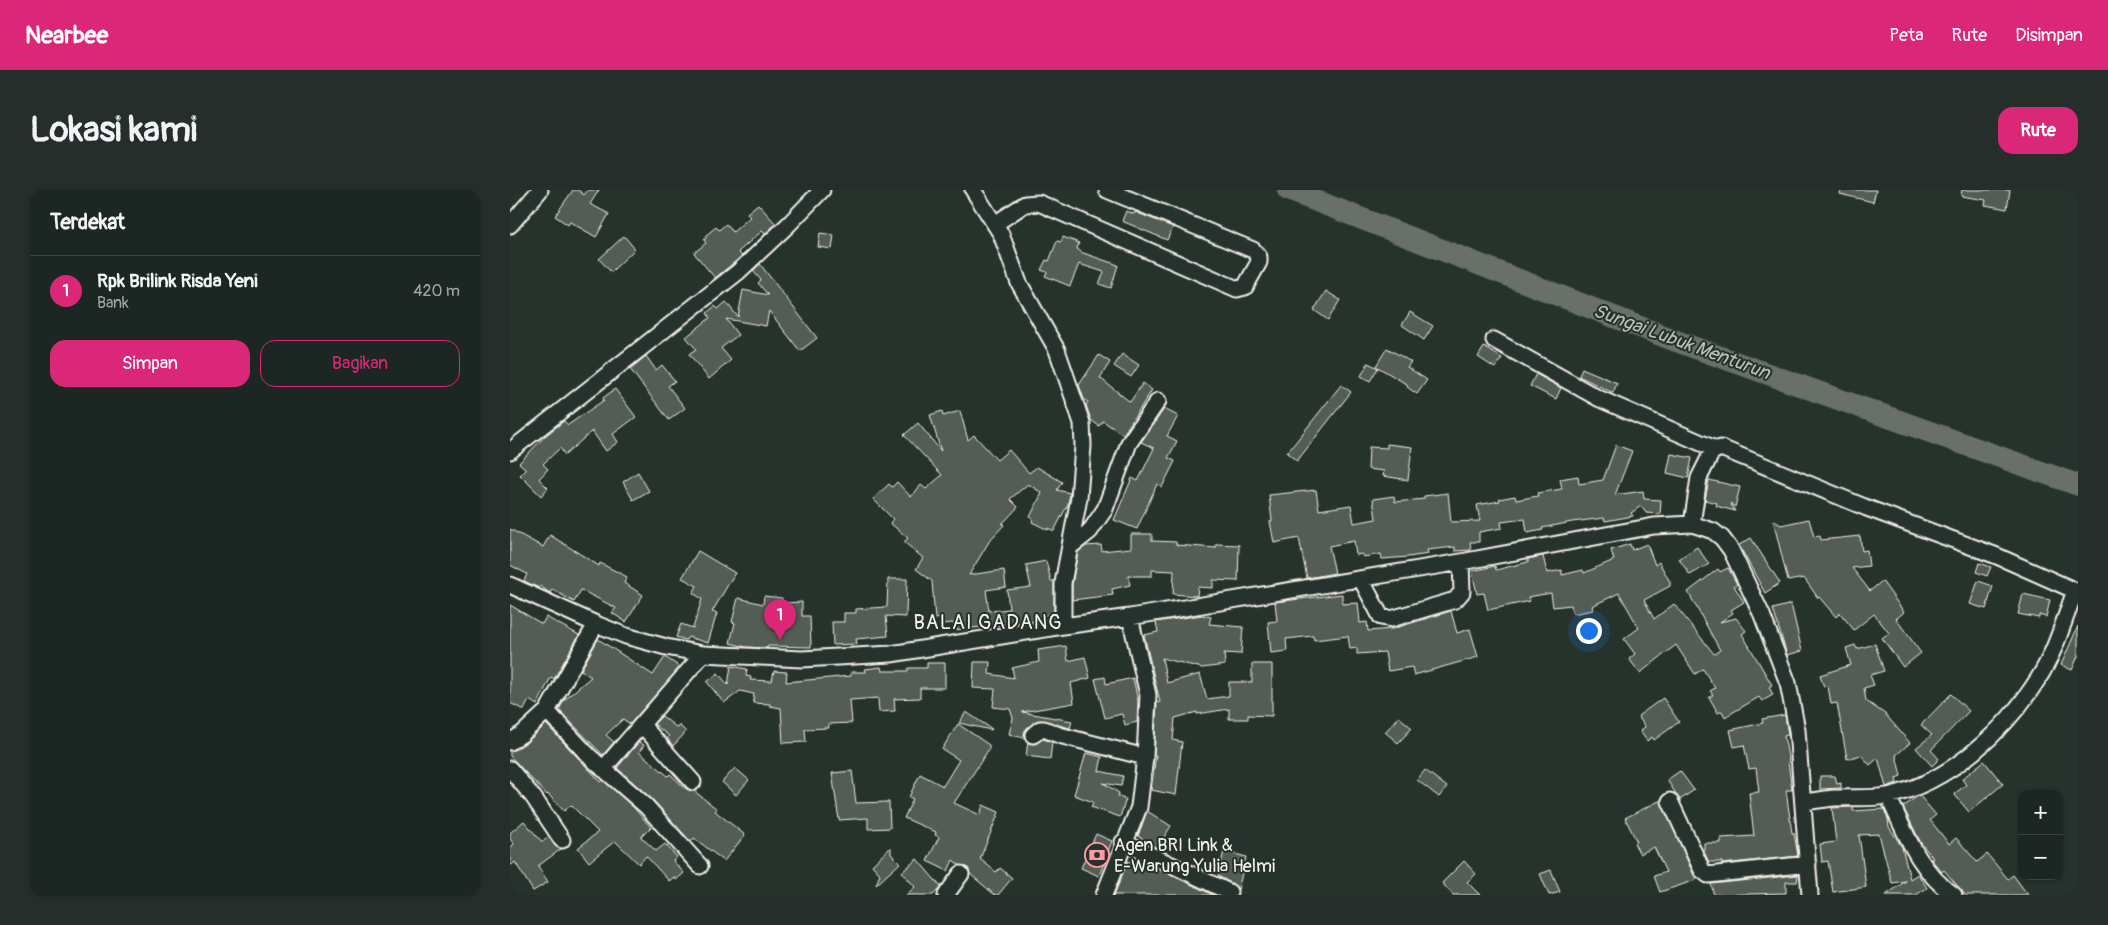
<!DOCTYPE html>
<html lang="id">
<meta charset="utf-8">
<style>
:root{--surface:#1c2622;--page:#252e2a;--text:#f1f3f6;--muted:#a0a5a5;--line:#3a4340;--accent:#db2777}
body{margin:0;font-family:Pangolin,sans-serif;background:var(--page);color:var(--text)}
.controls{position:absolute;right:15px;bottom:15px;display:grid;overflow:hidden;border-radius:10px;box-shadow:0 1px 4px #0004}
.controls button{width:45px;height:45px;display:grid;place-items:center;padding:0;border:0;border-bottom:1px solid var(--line);background:var(--surface);color:var(--text);font:25px sans-serif}
.you{position:absolute;left:1078px;top:440px;width:18px;height:18px;margin:-12px;border:4px solid #fff;border-radius:50%;background:#1a73e8;box-shadow:0 0 0 8px #1a73e833}
.badge{display:grid;place-items:center;width:32px;height:32px;border-radius:50%;background:var(--accent);color:#fff;font-size:16px;font-weight:700}
.pin{position:absolute;translate:-50% -41px;filter:drop-shadow(0 1px 2px #0008)}
.pin::after{content:'';position:absolute;top:26px;width:18px;height:15px;background:inherit;clip-path:polygon(0 0,100% 0,50% 100%)}
.list{margin:0;padding:0;list-style:none}
h2{display:flex;justify-content:space-between;align-items:center;height:65px;margin:0;padding:0 20px;font-size:21px}
h2 small{font-size:16px;font-weight:400;color:var(--muted)}
.list li{display:grid;grid-template-columns:32px 1fr auto;gap:15px;align-items:center;box-sizing:border-box;height:70px;padding:0 20px;border-top:1px solid var(--line)}
.list b{display:block;font-size:19px;white-space:nowrap}
.list p{margin:0;font-size:16px;white-space:nowrap;color:var(--muted)}
.list em{font-size:16px;font-style:normal;color:var(--muted)}
.actions{display:flex;gap:10px;padding:15px 20px}
.actions a{flex:1;padding:11px 0;border:1px solid var(--accent);border-radius:15px;text-align:center;font-size:18px;color:var(--accent)}
.actions .main{background:var(--accent);color:#fff}
.map{position:relative;flex:none;width:1568px;height:705px;overflow:hidden;border-radius:15px}
header{display:flex;align-items:center;gap:30px;box-sizing:border-box;height:70px;padding:0 25px;background:var(--accent);color:#fff}
header strong{font-size:24px}
nav{display:flex;gap:28px;margin-inline-start:auto;font-size:18px}
.intro{display:flex;align-items:center;justify-content:space-between;box-sizing:border-box;height:120px;padding:0 30px}
h1{margin:0;font-size:35px}
.button{padding:12px 22px;border-radius:15px;background:var(--accent);color:#fff;font-size:18px;font-weight:700}
main{display:flex;gap:30px;padding:0 30px}
aside{flex:1;background:var(--surface);border-radius:15px;box-shadow:0 1px 4px #0004}
.map>svg:first-child{display:block}
</style>
<header>
<strong>Nearbee</strong>
<nav><a>Peta</a><a>Rute</a><a>Disimpan</a></nav>
</header>
<div class="intro"><h1>Lokasi kami</h1><a class="button">Rute</a></div>
<main>
<aside>
<h2>Terdekat<small></small></h2>
<ul class="list">
<li><span class="badge">1</span><div><b>Rpk Brilink Risda Yeni</b><p>Bank</p></div><em>420 m</em></li>
</ul>
<div class="actions"><a class="main">Simpan</a><a>Bagikan</a></div>
</aside>
<div class="map">
<svg width="1568" height="705" viewBox="0 0 1568 705">
<rect width="100%" height="100%" fill="#26332d"/>
<filter id="ink" filterUnits="userSpaceOnUse"><feTurbulence type="fractalNoise" baseFrequency=".02" numOctaves="2"/><feDisplacementMap in="SourceGraphic" scale="10" xChannelSelector="R" yChannelSelector="G"/><feConvolveMatrix kernelMatrix="1 2 1 2 8 2 1 2 1" color-interpolation-filters="sRGB"/></filter>
<g filter="url(#ink)">
<g fill="none" stroke-linecap="round" stroke-linejoin="round">
<path stroke="#676f68" stroke-width="22" d="M778,0l388,151 402,144"/>
</g>
<path fill="#525c55" stroke="#f4f1e8" d="M63,0h5l6,5 4,-5h11l-9,14 19,10 -13,23 -26,-15 -2,3 -13,-9z
M1331,0h35l-3,12 -33,-8z
M1452,0h48l-3,19 -22,-4 1,-5 -25,-4z
M248,14l18,20 -11,10 -3,-3 -24,21 4,4 -27,22 -21,-25 12,-10 -2,-3 2,-2 -1,-2 11,-9 3,3 7,-6 7,8 17,-15 -3,-4z
M616,21l8,3 1,-2 38,15 -6,13 -45,-19z
M310,43l14,2 -2,14 -14,-2z
M114,46l11,13 -24,23 -12,-13z
M553,47l16,6 -2,6 6,4 35,12 -7,23 -12,-4 5,-12 -25,-8 -9,22 -25,-10 2,-4 -6,-2 5,-10 3,1 8,-20 4,1z
M250,74l57,74 -17,13 -31,-40 -3,15 -40,-7 12,16 -17,13 10,12 -22,19 -20,-25 7,-5 -10,-12 24,-19 -3,-5 8,-7 3,3 8,-7 12,15 5,-27 25,5 -10,-12 3,-3 -8,-9z
M816,101l14,9 -12,20 -14,-10z
M900,122l23,14 -9,14 -22,-15z
M974,157l18,11 -7,10 -17,-11z
M877,158l24,14 -4,5 20,13 -10,14 -10,-7 1,-2 -32,-19z
M612,164l17,11 -8,12 -17,-11z
M589,165l11,7 -10,16 30,24 13,-19 9,7 -28,43 -2,1 -19,-13 -4,5 -8,-6 -5,-15 2,-3 -4,-3 -5,-14z
M136,166l10,14 6,-5 13,16 -7,5 17,22 -16,12 -39,-51z
M858,173l10,5 -8,13 -9,-5z
M1072,178l35,15 -4,10 -34,-17z
M1026,184l25,14 -5,11 -26,-13z
M831,195l10,7 -54,69 -10,-8z
M105,199l21,28 -23,17 5,8 -12,9 -14,-20 -27,24 -5,-7 -17,16 5,5 -9,10 9,9 -7,8 -21,-21 6,-6 -7,-6 25,-26 20,-16 4,4 36,-25 -1,-2z
M654,219l14,7 -11,20 10,5 -9,17 7,3 -13,26 -5,-3 -20,45 -23,-9 18,-42 6,3 16,-33 -13,-6z
M432,221l1,5 17,-5 8,29 6,-5 23,25 12,-10 20,23 8,-6 25,15 -5,8 13,3 -2,11 -14,27 -6,-3v2l-16,-8 1,-3 -3,-2 12,-24 -14,-9 -18,15 8,8 -16,17 2,1 -14,15 -21,35 35,-5 2,17 -20,3 3,21 20,-2 -2,-19 24,-3 -5,-22 20,-4 5,20h3v32l-20,5 1,3 -81,9v-7l-13,1v-6l-6,1 -3,-38 -16,-12 7,-11 -19,-16 4,-4 -18,-15 3,-4 -20,-20 16,-15 3,3 5,-5 14,15 10,-12 5,4 16,-14 -38,-40 14,-12 23,28 -11,-36z
M877,254l25,3 -4,33 -25,-4 1,-5 -16,-2 1,-22 18,1z
M1106,255l16,6 -17,44 28,-4 1,8 17,1 -1,14 -14,-1 -5,-7 -10,7 2,3 -28,5 -1,-3 -32,4 -30,6 1,2 -16,3 -2,-14 -24,3 1,6 -23,4v10h-9l1,8 -16,1v-4l-28,3 1,4 -20,3 -26,2 -1,-5 -18,3 -1,-3 -6,1 -2,-14 -25,5 6,27 -28,5 -8,-40 -25,5 -4,-22h2l-3,-26 47,-5 3,20 32,-5 3,18 22,-4 -3,-20 21,-3 1,6 29,-3v-3l24,-3 3,29 29,-1 -3,-16 23,-4 -1,-2 16,-3 1,4 22,-4 -1,-3 25,-4 -2,-10 18,-3 1,8 24,-4z
M1161,264l21,4 -4,20 -21,-5z
M128,282l11,19 -16,9 -10,-18z
M1199,290l31,7 -5,20 -5,-4 5,8 -19,-5 1,-3 -12,-3z
M1299,329l5,18 6,-1 1,4 39,-4 2,15 5,-1 2,16 -17,2 18,23 12,-10 22,31 -8,7 25,34 -18,14 -21,-29 7,-5 -15,-19 -20,16 -14,-17 -4,4 -17,-20 -1,1 -14,-20 -16,3 -15,-61 8,5z
M0,339l33,18 7,-12 49,31 1,-3 27,14 -3,6 19,12 -17,27 -14,-9 4,-5 -35,-18 -7,12 -22,-13 -2,4 -10,-7 -1,2 -15,-7 3,-7 -17,-9z
M621,344h21v7l24,1v3l40,3v-4l23,1 -1,36 -25,-1v8l-15,-1 -1,9 -24,-2 1,-23 -22,-1v6h-24l2,9 -18,4 1,6 -41,5v-16l6,-32 8,-6 15,-1 1,6 29,-3z
M1241,348l29,45 -15,10 -26,-48z
M1120,354l2,6 15,-6 8,21 4,-3 11,20v4l-26,14 10,19 20,-15 40,50 6,-4 -32,-58 30,-23 2,3 8,-4 9,16 -3,2 10,16 -13,8 2,3 -13,9 16,-4 10,13 -4,3 30,51 -3,2 4,8 -11,6 -3,-4 -34,20 -3,-6 -4,2 -9,-16 4,-2 -3,-4 5,-3 -12,-19 -8,5 -19,-29 -36,28 -11,-14 6,-5 -11,-15 15,-11 -20,-35 -27,13 1,4 -20,4 -2,-9 -18,2 -2,-14 -23,4 2,4 -42,9 -4,-17 -7,1 -5,-23 23,-5 1,4 32,-8v-3l15,-3 4,17 15,-3v5l21,-5 1,3 30,-13 -3,-10z
M1187,357l12,17 -19,11 -11,-16z
M188,361l37,22 -23,39 5,1 -9,30 -20,-6 -2,3 -10,-3 5,-13 12,4 9,-29 -9,-6 4,-7 -15,-8z
M1469,373l12,4 -4,9 -11,-4z
M378,389h19l-1,38 -20,-1 2,20 -32,3 1,5 -24,1 -1,-23h12v-9h12v-4l31,-2z
M1468,391l15,5 -7,23 -16,-5z
M832,404v10l16,-1 2,20 7,-1 1,9 24,-2 59,-18 6,22 13,-4 8,28 -64,18 -2,-8 -24,4 -3,-19 -28,2v-6l-7,1 -2,-13 -34,4 -1,-4 -27,3 1,12 -16,2 -3,-31 9,-1 -2,-19z
M1513,404l27,6 -4,17 -7,-2v3l-21,-4z
M254,406l18,2v5l20,-1v14h8l1,31 -43,-1 -1,2 -21,-1 -16,-4 5,-20 -3,-1 6,-24 25,6z
M1281,414l11,47 -15,4 -14,-46z
M0,415l32,19 4,-7 33,18 -25,44 -3,-2 -14,28 -8,-5 -5,10 -14,-7z
M692,425l9,2 -2,7 34,3 -2,27 -17,-1 1,12 -23,3 -40,-10 5,25 33,-9 7,25 22,-3v-14h23v-18h20v52l-24,-1v4h-19v-10l-32,5v-2l-22,6 -2,22 9,2 -6,53 -25,-5 5,-35h-2l3,-52 3,-1 -16,-67 14,-3 -2,-10z
M1568,436v30l-6,14 -11,-5z
M88,449l55,36 12,-18 15,10 -50,57 -7,-5 -17,16 8,7 -11,13 -44,-45 5,-10 27,-23 -10,-7z
M1365,454l9,27 -14,4 4,10 -10,3 2,13 19,13 25,29 -14,12 5,21 -5,2 1,5 -11,4 -8,-29 -8,7 -9,-10 -14,4 -10,-56 -6,1 -3,-18 -4,1 -4,-12 31,-10 -5,-17 9,-3 2,4z
M556,456l2,15 17,-4 5,21 -19,5 3,20 -52,9 50,9 -2,7 -30,-8 -13,8 -3,10 -15,-4 4,-16 -3,-9 -17,-2 2,-18 -22,-1 1,-26h16l-1,12 25,4 -2,-10 27,-6 -1,-12z
M417,473h18v25h-25v10l-26,1 1,12 -16,1 -1,-14 -28,2 2,23 -24,1 1,4 -24,1 1,13 -23,1 -2,-35 -11,-2v-2l-17,-1 1,-9 -14,-3 -16,12 -17,-21 11,-9 10,12 3,-19 16,3 -1,7 5,1 -1,3 22,1 2,-10 13,1 -1,10 65,-6v-4h15l-1,-3 16,-2 1,4h26v-3h19z
M595,487l1,7 27,-6 5,23 -1,21 -12,3 -3,-11 -17,4 -10,-39z
M1441,504l18,17 -38,39 8,9 -7,7 -16,-18 16,-13 -11,-10z
M1153,508l16,24 -25,18 -2,-3 -5,4 -7,-10 5,-4 -7,-11z
M456,522l26,17 -1,1 -32,-7z
M1275,525l3,20 -4,1 5,25 -1,1 4,28h-6l6,43h2l4,23 -76,8v-2h-13l-5,-10v-9h17v-5l33,-2 -5,-43 10,-1 -3,-24 -7,1 -5,-24 -10,2 -4,-17 33,-7 -1,-4z
M152,526l15,12 2,-3 7,7 -13,14 -6,-8 2,-2 -15,-12z
M889,527l13,11 -14,15 -13,-11z
M36,534l55,58 2,-2 30,27 18,20 -10,10 15,14 9,-7 12,13 -4,4 11,12 -8,7 -2,-3 -5,4 -23,-25 -7,8 -24,-23 -26,21 -11,-14 20,-16 -27,-27 -7,6 -16,-17 -1,1 -37,-39v-5l17,-9z
M448,534l31,21v4l-35,54 26,12 3,-10 16,7 -19,47 16,13 4,-4 12,10 -14,17h-3l-25,-21 -3,-7 -8,-2 -6,-5 -5,11 -21,-10 12,-24 -4,-2 1,-3 -32,-14 9,-19 -4,-2 11,-23 23,12 16,-26 -17,-11z
M533,549l9,3 -2,17 -24,-3 2,-14 7,2z
M129,552l5,3 -5,7 29,24 2,-2 16,15 8,2 23,18 -2,2 30,24 -21,26 -30,-23 -3,4 -38,-42 -36,-32z
M576,563l16,4 -3,14 24,5 -2,10 -18,-3 16,10 -1,4 8,2 -6,18 -29,-10 2,-5 -19,-7z
M1474,571l19,23 -34,28 -15,-18 12,-9 -4,-6z
M225,578l14,12 -13,15 -14,-13z
M915,580l22,17 -8,10 -22,-17z
M342,581l4,32 33,-1 1,26 -22,1v-11l-29,2 -7,-47z
M1170,581l14,19 -14,10 -13,-20z
M1310,586h15l2,8 4,-1v5l-21,1z
M1409,605l17,20 -6,5 19,24 7,-6 21,24 10,-8 21,25 5,-4 15,20h-63l-21,-25 -2,2 -11,-13 2,-1 -12,-15 -18,-36z
M1151,610l35,80 -36,12 -6,-16 12,-4 -12,-25 -14,7 -6,-11 3,-1 -12,-24z
M1343,617v4l31,-2 4,10 1,8 13,20 8,32 8,-5 9,14 -11,7h-30l20,-14 -14,2 -13,-49 -20,1 7,52 -33,5 -5,-31 -6,1 -2,-18 16,-2 -4,-34z
M637,621l24,15 -14,22 -19,-12z
M14,631l18,21 7,-5 6,9 6,3 -23,17 10,16 -15,9 -18,-29 -5,4v-18l4,-4 -4,-5v-6z
M586,644l16,7 -13,35 -18,-8z
M381,657v7l9,9 -24,22 4,-11 -8,-9z
M714,661l22,6 -8,33 -5,-6 -15,-8z
M407,669l24,28 -8,8h-27l9,-8 -13,-15z
M618,671l21,8 2,-4 62,30h-99z
M954,671l12,13 -9,8 13,13h-27l-11,-12z
M1041,680l9,22 -11,3 -9,-21z
M1288,685l-1,7h-11v11l-72,2 -3,-11z"/>
<g fill="none" stroke-linecap="round" stroke-linejoin="round">
<defs>
<path id="minor" d="M463,0l28,44 18,49 38,67 25,73 1,23 -4,52 -16,85v43
M485,34l30,-20 14,-1 198,86 8,-2 14,-25v-5l-6,-7 -146,-60
M0,35l30,-35
M984,150l104,58 117,51
M0,261l228,-179 50,-47 34,-35
M1182,334l7,-46 13,-26 9,-4 146,60 130,48 81,36
M561,356l19,-15 15,-22 24,-66 29,-42
M851,389l20,38 10,2 64,-19 7,-8 -1,-30
M0,395l86,39 30,12 40,11 37,7 99,5 89,-5 172,-28 67,-9 331,-55 193,-36 38,-2 21,7 9,7 9,12 31,65 26,68 9,47 13,165
M37,521l43,46 56,49 54,60
M132,535l51,57
M523,545l7,-6h4l15,6 86,22
M0,552l12,-8 25,-23 49,-87
M0,579l24,29 28,42
M93,579l100,-115
M1378,606c17,36 31,76 66,99
M1160,611l32,69 6,5 100,-11
M1293,612c11,-1 21,-3 31,-4 18,-1 35,1 53,-2 62,-13 118,-65 151,-117 17,-26 26,-59 37,-88
M613,652l106,50
M436,705l15,-21
M594,705l35,-88 6,-50 3,-62 -18,-78"/>
</defs>
<use href="#minor" stroke="#f4f1e8" stroke-width="19"/>
<use href="#minor" stroke="#26332d" stroke-width="15"/>
</g>
</g>
<defs>
<symbol id="bank-ring" viewBox="-11 -11 22 22"><circle r="9.5" fill="#26332d" stroke="#ff9aa2" stroke-width="1.5"/><path d="M-6-4H6V4H-6ZM0-2.3a2.3 2.3 0 1 0 0 4.6a2.3 2.3 0 1 0 0-4.6Z" fill="#ff9aa2"/></symbol>
</defs>
<g fill-rule="evenodd">
<use href="#bank-ring" x="573" y="651" width="28" height="28"/>
</g>
<g text-anchor="middle" stroke-width="4" stroke-linejoin="round" paint-order="stroke">
<g font-size="18" fill="#f4f1e8" stroke="#26332d" text-anchor="start">
<text x="604" y="661">Agen BRI Link &amp;<tspan x="604" dy="21">E-Warung Yulia Helmi</tspan></text>
</g>
<g font-size="19" font-style="italic" fill="#bcbdb5" stroke="#26332d">
<text transform="translate(1172 151) rotate(20)" y="7">Sungai Lubuk Menturun</text>
</g>
<g font-size="20" letter-spacing="1" fill="#f4f1e8" stroke="#26332d">
<text x="478" y="439">BALAI GADANG</text>
</g>
</g>
</svg>
<div class="controls">
<button>+</button>
<button>−</button>
</div>
<div class="you"></div>
<div class="pin badge" style="left:270px;top:450px">1</div>
</div>
</main>
